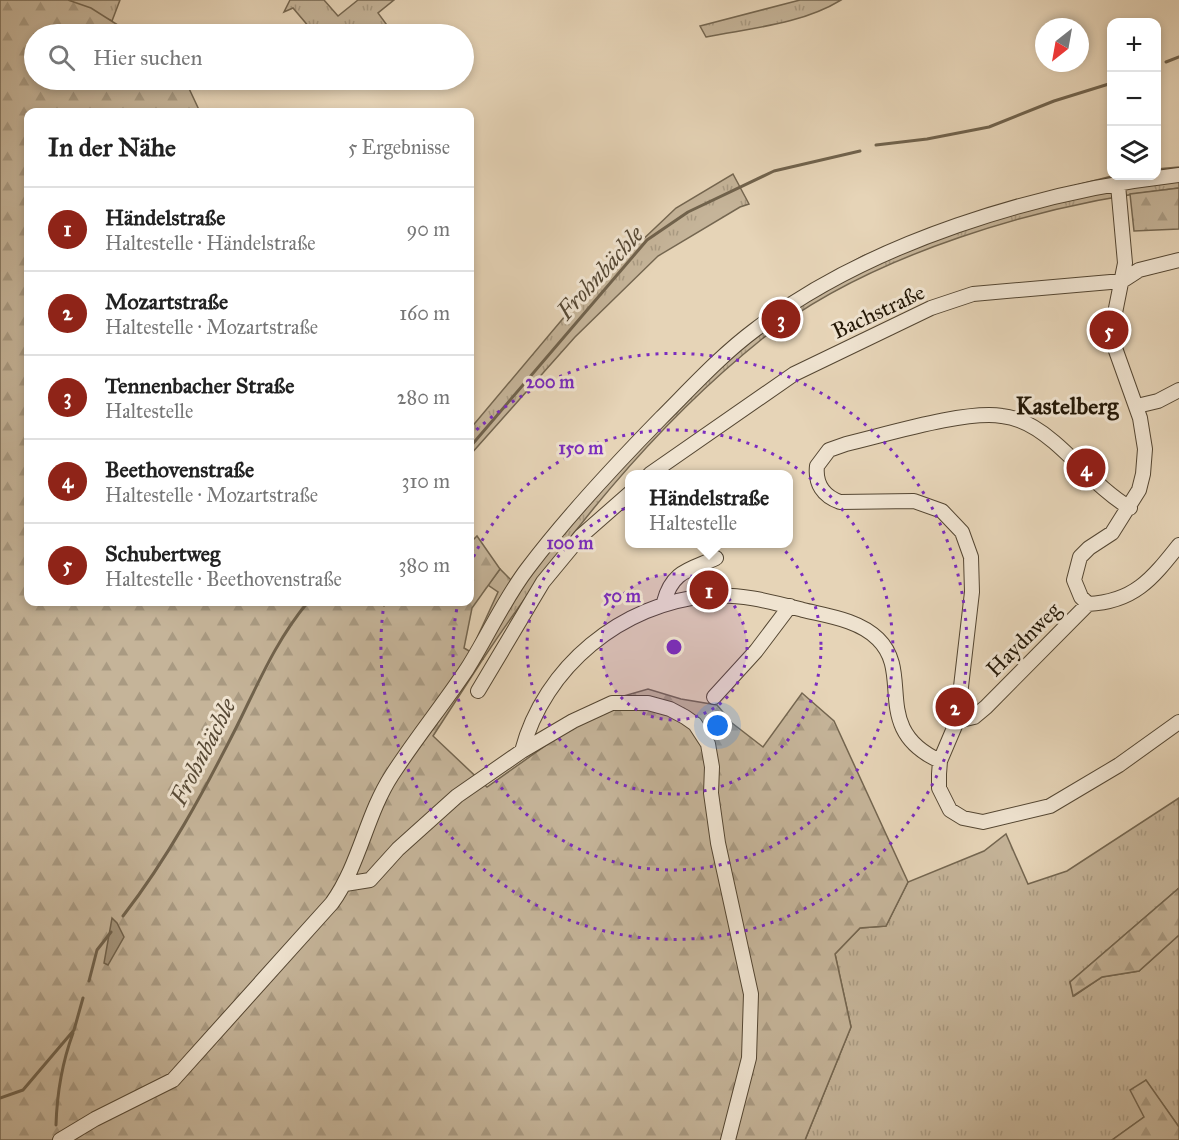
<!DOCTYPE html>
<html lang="de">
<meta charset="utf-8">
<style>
:root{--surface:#fff;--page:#f6f6f6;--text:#222;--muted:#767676;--line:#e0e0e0;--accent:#8f2418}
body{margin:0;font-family:"IM FELL Great Primer",serif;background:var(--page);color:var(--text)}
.controls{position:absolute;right:18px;top:18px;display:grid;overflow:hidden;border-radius:12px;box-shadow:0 3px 9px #0003}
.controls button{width:54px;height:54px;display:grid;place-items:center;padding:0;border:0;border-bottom:2px solid var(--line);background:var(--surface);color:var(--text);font:30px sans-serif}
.compass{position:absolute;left:1035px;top:18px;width:54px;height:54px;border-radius:50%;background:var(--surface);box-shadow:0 3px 9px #0003;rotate:211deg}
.you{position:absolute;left:718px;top:726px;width:21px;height:21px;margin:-15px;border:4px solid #fff;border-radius:50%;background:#1a73e8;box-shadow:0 0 0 9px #1a73e833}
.badge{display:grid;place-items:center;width:39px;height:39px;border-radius:50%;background:var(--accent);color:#fff;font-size:20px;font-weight:700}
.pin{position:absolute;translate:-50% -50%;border:3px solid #fff;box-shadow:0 2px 6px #0006}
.popup{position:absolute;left:625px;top:470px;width:168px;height:78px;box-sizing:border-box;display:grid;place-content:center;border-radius:12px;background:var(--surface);filter:drop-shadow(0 2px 4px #0005);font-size:20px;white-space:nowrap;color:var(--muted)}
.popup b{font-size:22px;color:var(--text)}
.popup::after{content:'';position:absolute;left:50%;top:100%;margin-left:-12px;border:12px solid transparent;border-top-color:var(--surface)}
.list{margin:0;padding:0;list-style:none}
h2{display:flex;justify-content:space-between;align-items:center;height:78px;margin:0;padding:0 24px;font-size:26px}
h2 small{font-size:20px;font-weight:400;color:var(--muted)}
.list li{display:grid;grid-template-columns:39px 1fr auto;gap:18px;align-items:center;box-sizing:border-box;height:84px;padding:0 24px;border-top:2px solid var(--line)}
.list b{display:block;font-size:22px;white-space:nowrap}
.list p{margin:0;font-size:20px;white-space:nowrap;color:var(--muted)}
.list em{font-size:20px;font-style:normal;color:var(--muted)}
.icon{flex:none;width:33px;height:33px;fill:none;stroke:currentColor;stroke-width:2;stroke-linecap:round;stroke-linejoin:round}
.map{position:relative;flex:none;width:1179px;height:1140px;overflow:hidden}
.search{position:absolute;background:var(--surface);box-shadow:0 3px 9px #0003;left:24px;top:24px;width:450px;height:66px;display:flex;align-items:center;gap:15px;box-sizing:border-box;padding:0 21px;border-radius:33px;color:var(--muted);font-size:22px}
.panel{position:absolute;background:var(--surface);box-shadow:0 3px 9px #0003;left:24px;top:108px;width:450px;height:498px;border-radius:12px}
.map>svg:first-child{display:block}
</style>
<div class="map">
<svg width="1179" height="1140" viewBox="0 0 1179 1140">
<defs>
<pattern id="grass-tufts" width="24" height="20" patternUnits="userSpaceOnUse" patternTransform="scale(1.5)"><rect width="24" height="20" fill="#c5b499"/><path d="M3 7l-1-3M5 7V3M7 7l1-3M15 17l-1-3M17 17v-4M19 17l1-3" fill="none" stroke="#a99a82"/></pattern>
<pattern id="forest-firs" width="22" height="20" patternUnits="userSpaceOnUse" patternTransform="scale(1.5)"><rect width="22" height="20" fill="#c5b499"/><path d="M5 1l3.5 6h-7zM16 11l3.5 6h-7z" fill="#a99a82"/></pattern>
</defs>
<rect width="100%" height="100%" fill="#e6d4b7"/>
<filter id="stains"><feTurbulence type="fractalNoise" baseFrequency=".00333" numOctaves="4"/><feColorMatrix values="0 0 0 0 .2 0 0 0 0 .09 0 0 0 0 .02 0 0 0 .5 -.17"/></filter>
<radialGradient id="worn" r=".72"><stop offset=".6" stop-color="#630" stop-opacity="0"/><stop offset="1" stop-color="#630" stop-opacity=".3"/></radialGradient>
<path fill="url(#grass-tufts)" stroke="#746650" stroke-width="1.5" d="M68,0h52l-8,21z
M290,0h34l14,16 20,-16h36l-16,13 14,19 -33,2 -9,-9 -13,9h-22l-22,-26 -9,4z
M800,0h41c-39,24 -90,28 -135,37l-6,-11z
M1179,167v21c-135,15 -310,66 -417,151 -111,89 -200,202 -279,320l-12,-8 27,-59 -10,-7 12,-16 11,11 70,-85 127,-133 64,-55 91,-51 94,-37 57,-18 98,-25h44l1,-7z
M733,174l16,30 -9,3 -82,49 -83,81 -105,118v-26l106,-126 100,-95z
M1179,798v90l-109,94 4,14 28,-19 37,-6 40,-36v192l-33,-46 -2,36 -32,23h-307l46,-113 -16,-73 25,-26 26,-2 22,-44 76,-31 22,-17 22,50 39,-13z"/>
<path fill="url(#forest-firs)" stroke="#746650" stroke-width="1.5" d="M0,0h68l23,8 41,26h-98v46h151l15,32h-172v490h352l4,4 4,-4h82v-59l7,-7 23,33 -28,39 -8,40 19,11 -50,77 54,51 123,-87 38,-11 33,10 36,6 15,18 31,24 39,-54 32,28 74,161 -22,44 -26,2 -25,26 16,73 -46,113h-805z
M1179,188v41l-45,2 -4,-37z
M1179,888v47l-40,36 -37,6 -29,19 -3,-14z
M1146,1080l33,47v13h-67l32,-23 -14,-27z"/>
<path fill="#a4947b" stroke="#70624c" stroke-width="1.5" d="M112,918l5,5 7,14 -16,28 -4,-2z"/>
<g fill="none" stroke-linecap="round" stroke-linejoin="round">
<path stroke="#70624c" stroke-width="3" d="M1166,62l13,-5
M876,145l51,-6 62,-12 65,-26 58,-18
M470,447l177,-207 41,-28 86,-41 86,-20
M123,916c45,-58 80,-123 113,-188 22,-44 40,-88 72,-126
M89,981l8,-31 14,-18
M0,1098l23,-8 51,-60 9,-32
M56,1125c1,-33 6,-62 17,-92"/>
<defs>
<path id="minor" d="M1118,185l7,78 -10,50v35l25,70 5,31 -2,25 -4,16 -27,43 -23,15 -9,9 -6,23 7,17 7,7c46,-2 64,-25 91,-59
M1137,406l21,-5 21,-11
M650,474l144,-100 137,-66 42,-14 149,-13 17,-11 40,-10
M1130,508c-30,-18 -50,-44 -76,-66 -15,-13 -32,-24 -52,-26 -37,-6 -117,19 -156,28l-17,6 -12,16c-2,18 6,30 23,36l74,-1 28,10 20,21 9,25 1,35 -15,129 -17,40 -1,13v14l11,22 13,8 20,4 67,-16 69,-41 60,-43
M664,602c8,-31 25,-32 52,-44
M478,691l65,-109 38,-46 49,-43
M714,697l42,-46 34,-45
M957,721l17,-4 12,-10 102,-103
M522,751c22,-84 100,-148 186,-155 32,-3 64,6 95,14 25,6 56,10 75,29 36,35 -8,90 62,122
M345,884l25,-4 28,-31 59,-53 65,-45 51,-30 39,-18h36l22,6 15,8 10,7 13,20 4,23 -1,26 7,50 33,151 -2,64 -21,82
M60,1140l35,-21 78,-39 159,-177c28,-39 34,-88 60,-128 24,-37 51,-70 75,-106 21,-33 37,-70 61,-101 40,-53 87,-103 133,-150 31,-31 60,-63 95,-89 114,-87 282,-138 423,-154"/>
</defs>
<use href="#minor" stroke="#544632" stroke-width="16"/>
<use href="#minor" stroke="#efe3d0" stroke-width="14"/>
</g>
<circle cx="674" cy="647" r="73" fill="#7b2cbf" fill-opacity=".12"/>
<g fill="none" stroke="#7b2cbf" stroke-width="3" stroke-dasharray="3 6">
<circle cx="674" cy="647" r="73"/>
<circle cx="674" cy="647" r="147"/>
<path d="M470 565A220 220 0 1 1 458 603"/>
<path d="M470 436A293 293 0 1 1 384 604"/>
</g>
<g text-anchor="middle" stroke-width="6" stroke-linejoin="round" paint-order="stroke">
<g font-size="22" fill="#231706" stroke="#efe3d0">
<text transform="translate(878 311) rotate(-25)" y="8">Bachstraße</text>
<text transform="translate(1023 639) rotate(-45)" y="8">Haydnweg</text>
</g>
<g font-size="24" font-style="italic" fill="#574935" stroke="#efe3d0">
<text transform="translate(600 273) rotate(-48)" y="8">Frohnbächle</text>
<text transform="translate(203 752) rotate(-63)" y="8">Frohnbächle</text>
</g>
<g font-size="24" font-weight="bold" fill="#231706" stroke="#efe3d0">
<text x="1067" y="414">Kastelberg</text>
</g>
</g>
<circle cx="674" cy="647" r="9" fill="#7b2cbf" stroke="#efe3d0" stroke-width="3"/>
<g font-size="18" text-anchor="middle" font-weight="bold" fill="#7b2cbf" stroke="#efe3d0" stroke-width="6" stroke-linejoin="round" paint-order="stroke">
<text x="550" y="388">200 m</text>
<text x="581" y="454">150 m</text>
<text x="570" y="549">100 m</text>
<text x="622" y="602">50 m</text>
</g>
<rect width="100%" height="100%" filter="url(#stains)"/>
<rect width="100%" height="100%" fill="url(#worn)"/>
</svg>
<div class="controls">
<button>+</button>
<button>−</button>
<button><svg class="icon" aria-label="layers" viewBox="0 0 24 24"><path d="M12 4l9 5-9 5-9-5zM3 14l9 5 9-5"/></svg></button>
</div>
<svg class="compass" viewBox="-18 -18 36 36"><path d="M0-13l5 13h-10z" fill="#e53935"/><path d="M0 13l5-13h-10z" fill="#767676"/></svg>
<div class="you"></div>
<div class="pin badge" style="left:709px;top:590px">1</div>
<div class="popup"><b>Händelstraße</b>Haltestelle</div>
<div class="pin badge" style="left:955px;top:707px">2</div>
<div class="pin badge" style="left:781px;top:319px">3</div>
<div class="pin badge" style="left:1086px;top:468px">4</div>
<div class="pin badge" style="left:1109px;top:330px">5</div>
<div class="search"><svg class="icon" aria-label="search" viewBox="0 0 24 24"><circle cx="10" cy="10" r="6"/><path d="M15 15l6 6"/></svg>Hier suchen</div>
<section class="panel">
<h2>In der Nähe<small>5 Ergebnisse</small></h2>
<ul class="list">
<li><span class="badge">1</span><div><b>Händelstraße</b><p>Haltestelle · Händelstraße</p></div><em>90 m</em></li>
<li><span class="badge">2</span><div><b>Mozartstraße</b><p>Haltestelle · Mozartstraße</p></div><em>160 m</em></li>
<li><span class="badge">3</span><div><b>Tennenbacher Straße</b><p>Haltestelle</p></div><em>280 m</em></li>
<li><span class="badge">4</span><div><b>Beethovenstraße</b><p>Haltestelle · Mozartstraße</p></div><em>310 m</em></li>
<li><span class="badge">5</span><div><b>Schubertweg</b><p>Haltestelle · Beethovenstraße</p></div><em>380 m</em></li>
</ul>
</section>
</div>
